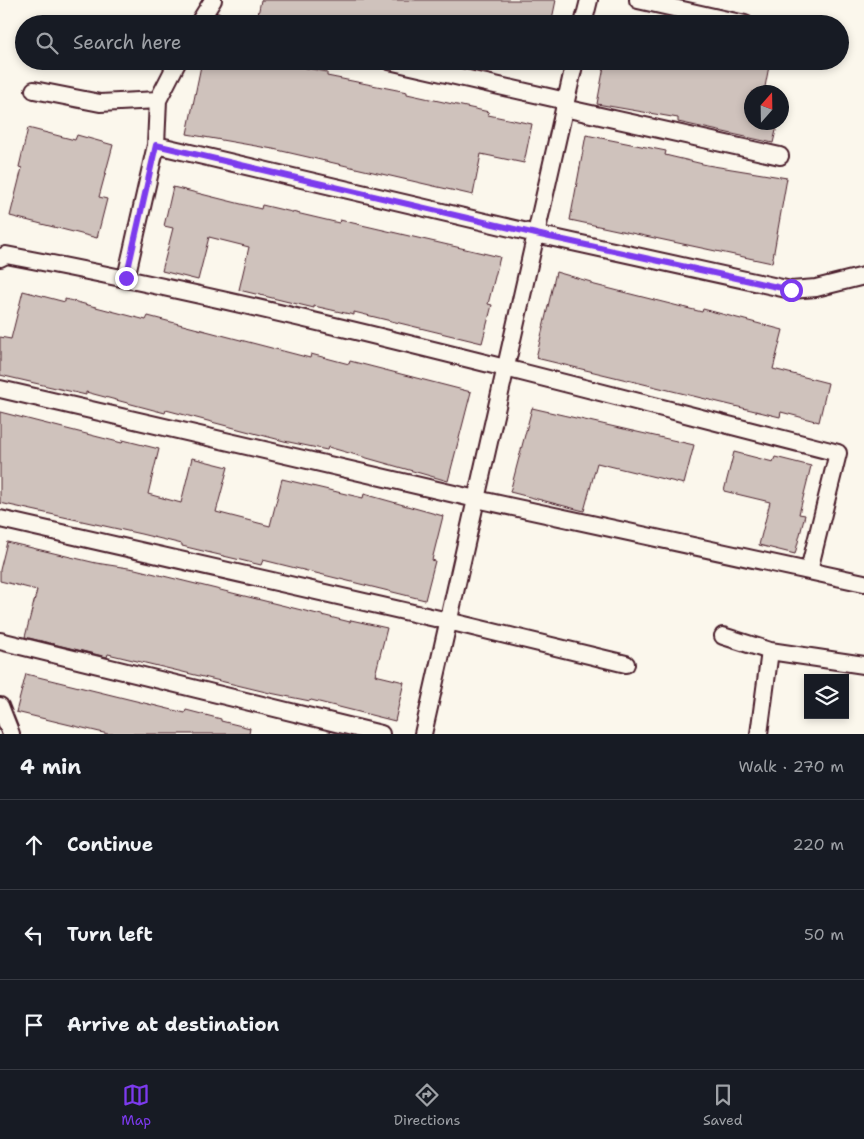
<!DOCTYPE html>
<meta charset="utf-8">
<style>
:root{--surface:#171b24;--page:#20242c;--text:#f1f3f6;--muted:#9ea1a6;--line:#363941;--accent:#7c3aed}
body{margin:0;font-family:"Shantell Sans",sans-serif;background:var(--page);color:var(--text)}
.controls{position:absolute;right:15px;bottom:15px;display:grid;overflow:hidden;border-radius:0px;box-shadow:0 2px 8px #0003}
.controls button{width:45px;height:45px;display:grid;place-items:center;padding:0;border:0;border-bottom:1px solid var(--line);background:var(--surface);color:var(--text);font:25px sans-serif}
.compass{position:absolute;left:744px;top:85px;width:45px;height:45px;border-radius:50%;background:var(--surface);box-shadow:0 2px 8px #0003;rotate:20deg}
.stop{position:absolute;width:15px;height:15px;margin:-11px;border:4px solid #7c3aed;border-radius:50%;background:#fff}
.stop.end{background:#7c3aed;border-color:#fff;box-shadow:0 1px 5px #0008}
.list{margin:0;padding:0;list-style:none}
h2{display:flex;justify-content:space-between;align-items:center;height:65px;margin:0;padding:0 20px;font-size:21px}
h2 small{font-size:16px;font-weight:400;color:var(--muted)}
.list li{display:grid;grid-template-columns:32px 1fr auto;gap:15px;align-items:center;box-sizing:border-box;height:90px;padding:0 20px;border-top:1px solid var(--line)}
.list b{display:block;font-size:19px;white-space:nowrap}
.list em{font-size:16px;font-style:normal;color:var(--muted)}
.icon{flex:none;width:28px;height:28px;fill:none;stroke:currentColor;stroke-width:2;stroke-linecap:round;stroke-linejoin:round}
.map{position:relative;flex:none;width:864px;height:734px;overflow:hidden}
.search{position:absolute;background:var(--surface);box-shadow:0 2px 8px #0003;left:15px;right:15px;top:15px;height:55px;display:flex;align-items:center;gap:12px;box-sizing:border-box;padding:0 18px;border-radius:28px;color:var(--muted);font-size:19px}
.sheet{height:335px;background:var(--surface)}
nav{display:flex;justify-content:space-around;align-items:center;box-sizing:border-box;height:70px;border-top:1px solid var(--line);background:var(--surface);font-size:14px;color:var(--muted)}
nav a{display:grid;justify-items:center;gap:2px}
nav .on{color:var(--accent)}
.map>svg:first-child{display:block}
</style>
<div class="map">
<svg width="864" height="734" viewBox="0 0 864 734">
<rect width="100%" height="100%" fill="#fbf7ec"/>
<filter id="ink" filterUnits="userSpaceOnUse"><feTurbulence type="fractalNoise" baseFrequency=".02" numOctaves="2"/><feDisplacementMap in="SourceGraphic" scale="10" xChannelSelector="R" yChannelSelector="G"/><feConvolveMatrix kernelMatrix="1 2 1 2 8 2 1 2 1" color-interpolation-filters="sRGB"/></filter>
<g filter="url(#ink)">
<path fill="#cfc2bc" stroke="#4a1f2b" d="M261,0h295l-5,24h-275l-19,-4z
M202,61h64l25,4 36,7v4l80,16v2l82,18 -1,3 44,9 -8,39 -43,-9 -8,41 -200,-46 -86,-15z
M605,61h165l-6,31h-12v30h26l-5,21 -95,-21v-4l-81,-14z
M28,128l47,12 2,-5 36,10 -14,52 8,2 -10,39 -87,-22 12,-48 -3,-1z
M586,135l80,16 -1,4 42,10 80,13 -15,85 -202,-43z
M173,187l88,22 1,-4 77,18 1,-3 160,37 -12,47 4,1 -10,38 -128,-31v3l-40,-9v2l-75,-18 10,-43 -40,-10 -11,43 -36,-9 11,-43 -9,-2z
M556,272l35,10v2l111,28 1,-3 80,21 -10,39 55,14 -9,39 -38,-10 -1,5 -244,-59z
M23,291l42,11v-3l81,21 2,-4 162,42 1,-4 38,10 1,-3 121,31 -23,89 -120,-34 -1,3 -43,-9 -118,-31 -1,3 -79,-21v3l-86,-20v-38l11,2z
M532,408l162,37 -10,39 -87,-21 -13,48 -74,-19z
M0,412l122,31 1,-3 36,9 -11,45 33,9 11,-45 36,9 -12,45 54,14 12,-47 81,19 1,-4 79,22 -11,44 3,1 -10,39 -162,-40 -2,5 -79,-19v-2l-41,-10 -141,-31z
M734,452l39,10 2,-5 36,9 -12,48 6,1 -10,39 -36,-9 11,-43 -46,-11z
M7,542l89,21 39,6 215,53 1,-2 36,8 -12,47 29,7 -9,39 -84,-21 -1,1 -40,-8 -162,-39 -1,3 -82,-20 12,-47 -37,-9v-11z
M26,674l159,39 1,-3 35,9v2l29,7 -1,6h-141l-92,-22z"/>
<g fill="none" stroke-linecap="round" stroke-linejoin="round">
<defs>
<path id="street" d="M638,0l107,24
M201,19l22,5
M198,24l15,-24
M583,24l6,-24
M389,61l177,40
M34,90l66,13 58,-3
M564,108l216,48
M156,145l380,89 255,56 25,-2 48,-12
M0,258l6,-3c280,53 556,128 832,198l-29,117
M126,278l30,-133 2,-45 20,-39
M0,389l476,110 388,84
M0,519l448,102 178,43
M723,636l47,15 94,14
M0,641l381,93
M0,706l11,28
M423,734l152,-673
M759,734l11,-83"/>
</defs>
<use href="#street" stroke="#4a1f2b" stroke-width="20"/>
<use href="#street" stroke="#fbf7ec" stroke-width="16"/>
</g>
</g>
<g fill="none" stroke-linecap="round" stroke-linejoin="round" filter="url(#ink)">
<path stroke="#7c3aed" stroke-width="6" d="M126,278l30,-133 380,89 255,56"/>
</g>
</svg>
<div class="controls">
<button><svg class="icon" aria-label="layers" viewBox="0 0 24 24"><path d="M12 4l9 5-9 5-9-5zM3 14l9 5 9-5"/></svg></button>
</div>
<svg class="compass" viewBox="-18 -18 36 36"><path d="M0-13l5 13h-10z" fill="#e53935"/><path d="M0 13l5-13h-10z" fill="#9ea1a6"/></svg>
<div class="stop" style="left:791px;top:290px"></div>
<div class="stop end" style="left:126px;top:278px"></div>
<div class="search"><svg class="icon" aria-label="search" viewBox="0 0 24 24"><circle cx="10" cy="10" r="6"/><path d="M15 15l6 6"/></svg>Search here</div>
</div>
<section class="sheet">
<h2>4 min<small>Walk · 270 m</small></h2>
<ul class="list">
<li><svg class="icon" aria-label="ahead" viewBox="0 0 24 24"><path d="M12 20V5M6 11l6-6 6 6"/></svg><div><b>Continue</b></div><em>220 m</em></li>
<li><svg class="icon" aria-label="left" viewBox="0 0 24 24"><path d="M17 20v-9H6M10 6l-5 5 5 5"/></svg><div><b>Turn left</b></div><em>50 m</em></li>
<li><svg class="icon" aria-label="arrive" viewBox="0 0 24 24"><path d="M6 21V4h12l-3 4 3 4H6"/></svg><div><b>Arrive at destination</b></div></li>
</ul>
</section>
<nav>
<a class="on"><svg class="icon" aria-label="map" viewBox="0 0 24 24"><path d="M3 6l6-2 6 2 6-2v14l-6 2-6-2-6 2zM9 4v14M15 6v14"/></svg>Map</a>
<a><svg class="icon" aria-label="directions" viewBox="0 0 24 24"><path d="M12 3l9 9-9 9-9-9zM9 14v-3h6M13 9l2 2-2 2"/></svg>Directions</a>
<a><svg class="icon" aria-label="saved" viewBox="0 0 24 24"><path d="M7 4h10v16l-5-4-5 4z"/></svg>Saved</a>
</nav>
